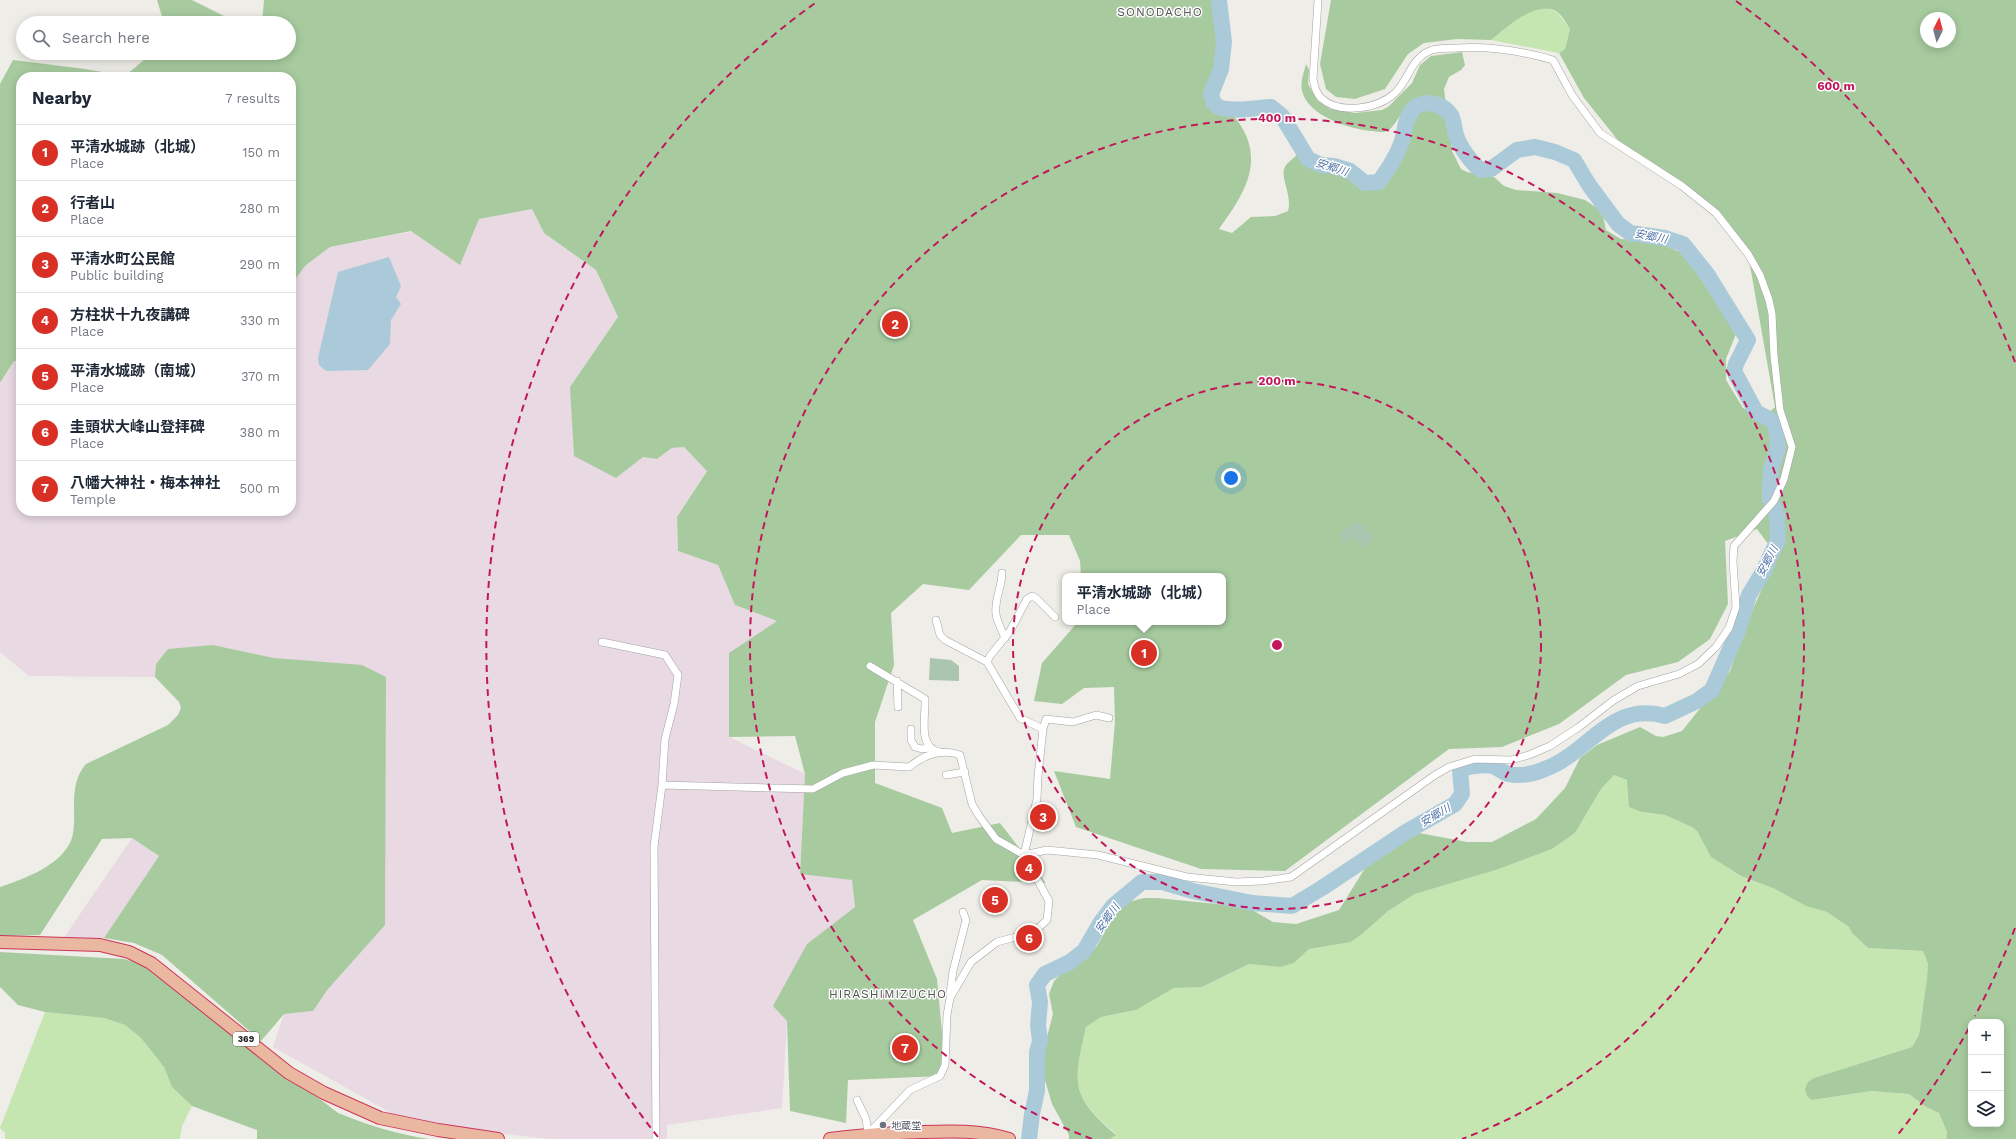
<!DOCTYPE html>
<meta charset="utf-8">
<style>
:root{--surface:#fff;--page:#f2f2f3;--text:#1f2937;--muted:#747a83;--line:#e0e1e3;--accent:#d93025}
body{margin:0;font-family:"Work Sans","Noto Sans JP",sans-serif;background:var(--page);color:var(--text)}
.controls{position:absolute;right:12px;bottom:12px;display:grid;overflow:hidden;border-radius:8px;box-shadow:0 2px 10px #0003}
.controls button{width:36px;height:36px;display:grid;place-items:center;padding:0;border:0;border-bottom:1px solid var(--line);background:var(--surface);color:var(--text);font:20px sans-serif}
.compass{position:absolute;left:1920px;top:12px;width:36px;height:36px;border-radius:50%;background:var(--surface);box-shadow:0 2px 10px #0003;rotate:6deg}
.you{position:absolute;left:1231px;top:478px;width:14px;height:14px;margin:-10px;border:3px solid #fff;border-radius:50%;background:#1a73e8;box-shadow:0 0 0 6px #1a73e833}
.badge{display:grid;place-items:center;width:26px;height:26px;border-radius:50%;background:var(--accent);color:#fff;font-size:13px;font-weight:700}
.pin{position:absolute;translate:-50% -50%;border:2px solid #fff;box-shadow:0 1px 4px #0006}
.popup{position:absolute;left:1062px;top:573px;width:164px;height:52px;box-sizing:border-box;display:grid;place-content:center;border-radius:8px;background:var(--surface);filter:drop-shadow(0 1px 3px #0005);font-size:13px;white-space:nowrap;color:var(--muted)}
.popup b{font-size:15px;color:var(--text)}
.popup::after{content:'';position:absolute;left:50%;top:100%;margin-left:-8px;border:8px solid transparent;border-top-color:var(--surface)}
.list{margin:0;padding:0;list-style:none}
h2{display:flex;justify-content:space-between;align-items:center;height:52px;margin:0;padding:0 16px;font-size:17px}
h2 small{font-size:13px;font-weight:400;color:var(--muted)}
.list li{display:grid;grid-template-columns:26px 1fr auto;gap:12px;align-items:center;box-sizing:border-box;height:56px;padding:0 16px;border-top:1px solid var(--line)}
.list b{display:block;font-size:15px;white-space:nowrap}
.list p{margin:0;font-size:13px;white-space:nowrap;color:var(--muted)}
.list em{font-size:13px;font-style:normal;color:var(--muted)}
.icon{flex:none;width:22px;height:22px;fill:none;stroke:currentColor;stroke-width:2;stroke-linecap:round;stroke-linejoin:round}
.map{position:relative;flex:none;width:2016px;height:1139px;overflow:hidden}
.search{position:absolute;background:var(--surface);box-shadow:0 2px 10px #0003;left:16px;top:16px;width:280px;height:44px;display:flex;align-items:center;gap:10px;box-sizing:border-box;padding:0 14px;border-radius:22px;color:var(--muted);font-size:15px}
.panel{position:absolute;background:var(--surface);box-shadow:0 2px 10px #0003;left:16px;top:72px;width:280px;height:444px;border-radius:16px}
.map>svg:first-child{display:block}
</style>
<div class="map">
<svg width="2016" height="1139" viewBox="0 0 2016 1139">
<rect width="100%" height="100%" fill="#efede7"/>
<path fill="#e8d9e3" d="M532,209l12,24 52,37 22,47 -48,70 46,91 27,-21 14,2 15,-11 12,-1 23,23 -30,47 1,34 40,14 17,40 42,16 -48,116 76,37 -5,100 52,5 3,28 -48,37 -20,77 -5,87 -115,17v14h-118l-145,-17 -18,-12 -113,-63 11,-33 29,-3 15,-22 -54,-331 -61,-13 -57,19 -1,13 -126,-1 -29,-24v-268l14,-23h7v150h270v-226l14,-19 25,-19z
M132,838l27,18 -55,82 -41,1z"/>
<path fill="#c5e5b1" d="M1545,7l12,5 13,17 -5,20 -6,4 -68,-13c15,-12 34,-31 54,-33z
M1614,775l13,5 15,32 23,3 27,12 5,4 14,26 30,19 34,13 31,17 21,6 22,15 3,6 16,15 55,3 5,13 -1,14 -8,57 -7,12 -98,31 -2,22 59,-9 38,3 17,13 13,6 8,19 -1,7h-836l6,-5c-46,-39 -43,-51 -30,-107l15,-10 35,-7 38,-22 28,-1 47,-23 32,3 13,-4 15,-14 42,-7 11,-8 26,-23 27,-17 84,-25 53,-20 23,-16 26,-44z
M45,1012l59,6 21,7 16,13 23,29 8,20 20,19 -10,20 -2,13h-175v-6l-5,-5z"/>
<path fill="#a7cb9f" fill-rule="evenodd" d="M157,0h35l46,23h-74z
M264,0h951l4,37 -6,59c6,6 15,12 20,19 35,42 13,77 -14,114l13,4 19,-16 24,-1 13,-5c5,-17 -10,-35 -2,-46 3,-4 8,-7 11,-10 7,4 14,10 22,14 17,9 54,13 70,1l23,-53 -12,-1c-3,4 -7,11 -11,14 -5,3 -11,2 -16,1 -22,-1 -65,-15 -71,-40 -2,-9 2,-19 4,-27l3,6 -1,14 10,17 12,8 25,4 27,-3 6,-3 24,-24 8,-18 11,-9 31,-4 3,13 -4,5 -12,7 -5,12 8,62 9,18 6,3 27,5 10,9 12,4 41,3 28,7 17,11 4,19 15,9 37,4 27,11 51,80 -10,25v21l17,28 19,11 13,-12 -27,-153 -42,-52 -14,-13 -39,-23 -32,-22 -37,-46 -25,-45 6,-4 5,-20c-4,-6 -8,-14 -14,-18 -21,-11 -50,17 -65,29l-34,-1 -33,4 -16,11 -23,35 -30,10 -19,-2 -10,-8 -6,-25 11,-64h685v1139h-70l1,-7 -8,-19 -13,-6 -17,-13 -38,-3 -59,9 -5,-4 -2,-7 3,-7 6,-4 98,-31 7,-12 8,-57 1,-14 -5,-13 -55,-3 -16,-15 -3,-6 -22,-15 -21,-6 -31,-17 -34,-13 -30,-19 -14,-26 -5,-4 -27,-12 -23,-3 -13,-5 -2,-27 -13,-5 -13,14 -26,44 -23,16 -53,20 -84,25 -27,17 -26,23 -11,8 -42,7 -15,14 -13,4 -32,-3 -47,23 -28,1 -38,22 -35,7 -15,10c-13,57 -16,68 30,108l-6,4h-41v-4l-17,-31 -10,-34v-14l11,-42 -4,-20 5,-13 6,-6 18,-10 19,-19 22,-39 5,-4 20,-5h13l70,7 27,6 19,11 23,2 43,-14 28,-45 47,-33 53,10h25l44,-23 29,-31 15,-30 17,-13 43,-18 16,9 7,1 19,-6 48,-60 17,-49 30,-66 -20,-27 -32,12 3,63 -18,35 -32,23 -52,13 -67,49 -57,23 -53,2 -164,122 -84,-2 -125,-42 -22,-56 56,8 5,-57 -1,-35 -30,1 -22,16 -28,-3 8,-38 36,-41h145v-46h-142l-1,-15 -11,-26h-48l-52,55 -46,-6 -32,29 3,52 -19,57v61l67,25 10,25 48,-10 46,60 -64,-3 -69,40 24,59 8,86 -5,11 -92,4 -2,43 -56,-12 -3,-90 -14,-15 34,-62 48,-37 -3,-27 -52,-6 5,-100 -10,-38 -66,1v-84l48,-32 -42,-16 -17,-40 -40,-14 -1,-34 30,-46 -23,-24 -12,1 -15,11 -14,-2 -27,21 -42,-22 -4,-69 48,-70 -22,-47 -52,-37 -12,-24 -53,10 -19,46 -49,-34 -81,16 -25,19 -14,19v-208h-270v284h-7l-14,22v-299l13,-24 72,9 40,7 27,-23h137v-30h-27zM1926,18h24v24h-24zM1971,1022h30v102h-30z
M213,645l61,13 88,7 24,12 -1,248 -57,64 -15,22 -29,3 -23,27 -99,-86 -28,-12 -30,-5 55,-82 -27,-18 -30,1 -62,96 -40,1v-49c24,-8 63,-22 72,-49 3,-11 2,-23 2,-34 0,-14 2,-29 12,-40l82,-39 10,-10 3,-7 -2,-6 -24,-25 1,-13 12,-15z
M0,952l124,7 21,6 193,148c30,12 58,21 91,26h-172v-9l-65,-24 -20,-19 -8,-20 -23,-29 -16,-13 -21,-7 -59,-6 -27,-7 -18,-18z"/>
<path fill="#aac6b1" d="M1358,522l16,14 -10,12 -12,-10 -9,5 -4,-10z
M930,658l21,2 8,6v15l-30,-1z"/>
<path fill="#abcad9" d="M389,257l12,29 -5,11 5,7 -10,16 -1,24 -22,26 -42,1 -7,-6 -1,-7 20,-86z"/>
<g fill="none" stroke-linecap="round" stroke-linejoin="round">
<path stroke="#abcad9" stroke-width="16" d="M1029,1139l3,-25 5,-23v-39l3,-11 -2,-16 2,-23 -3,-17 8,-11 25,-12 14,-11 17,-29 12,-16 29,-24h20l31,9 59,12 40,3 30,-18 84,-56 49,-28 7,-10 -2,-24c8,-4 24,-6 33,-4 5,2 10,7 16,8 13,3 24,0 36,-5 45,-17 66,-68 120,-53l32,-15 15,-11 25,-57 12,-38 14,-23 15,-32 -1,-26 -7,-15v-10l1,-20 7,-21 -3,-26 -19,-10 -22,-41 2,-7 12,-24 -41,-66 -24,-30 -18,-6 -35,-5 -12,-9 -29,-39 -15,-25 -19,-8 -20,-5 -18,3 -26,19 -10,1c-10,-7 -21,-23 -25,-35 -2,-6 -2,-15 -5,-20 -9,-12 -27,-16 -38,-6 -8,9 -8,22 -11,32 -5,15 -14,28 -23,41l-14,1 -15,-12 -16,-5 -13,-1 -13,-6 -26,-43 -11,-9c-14,0 -48,8 -57,-4 -1,-2 -2,-6 -3,-9l10,-25 3,-27 -5,-42"/>
<defs>
<path id="minor" d="M1002,573c0,14 -8,27 -6,41 1,8 6,16 9,24
M936,620l4,15 5,5 42,22
M602,642l63,13 13,20 -4,29 -9,35 -3,46 -8,62 2,292
M870,666l55,33c1,17 -8,49 15,53
M897,681l1,26
M911,729v11l4,7 7,2 8,-1
M1043,729l3,-10 27,3 23,-7 13,3
M946,775l19,-3
M662,785l151,4 30,-16 30,-8 36,2c15,-12 32,-19 51,-12l12,49 7,12 17,23 28,16 25,46 -2,19 -13,12 -37,10 -26,20 -21,36 -3,17 -2,50 -5,11 -30,14 -42,44
M1024,855l23,-5 51,5 89,22 49,5 27,-1 28,-4 144,-102 14,-8 26,-8 36,1 18,-5 21,-9 29,-19 35,-27 24,-14 41,-12 19,-10 18,-17 13,-19 7,-21 -3,-46 1,-15 40,-45 10,-22 8,-32 -12,-37 -6,-54 -2,-42 -3,-14 -9,-25 -12,-21 -32,-41 -34,-27 -82,-53 -28,-38 -19,-35c-31,-9 -63,-14 -96,-12 -8,0 -17,0 -25,2 -21,7 -23,30 -37,43 -17,16 -56,22 -74,5 -5,-5 -7,-13 -8,-19l5,-79
M1024,855l13,-56 1,-23 5,-47 -23,-11 -33,-56 3,-6 20,-25 17,-32 5,-3 4,2 19,19
M950,994l3,-23 13,-51 -3,-8
M857,1100l9,19 2,15"/>
<path id="trunk" d="M0,942l100,3 29,7 22,11 138,110 35,20 56,25 58,12 60,9
M830,1139c31,-4 60,-6 91,-7 30,-1 59,-2 88,7"/>
</defs>
<use href="#minor" stroke="#a3a3a3" stroke-width="8"/>
<use href="#trunk" stroke="#cc3459" stroke-width="14"/>
<use href="#minor" stroke="#fff" stroke-width="7"/>
<use href="#trunk" stroke="#eab8a0" stroke-width="12"/>
</g>
<g fill="none" stroke="#c2185b" stroke-width="2" stroke-dasharray="7 5">
<circle cx="1277" cy="645" r="264"/>
<path d="M1092 1139A527 527 0 1 1 1462 1139"/>
<path d="M2015 928A791 791 0 0 1 1975 1016M1969 1028A791 791 0 0 1 1896 1137M658 1137A791 791 0 0 1 818 1M1736 1A791 791 0 0 1 2015 362"/>
</g>
<circle fill="#6b7280" stroke="#fff" stroke-width="1.5" cx="883" cy="1125" r="4"/>
<g text-anchor="middle" stroke-width="3" stroke-linejoin="round" paint-order="stroke">
<rect fill="#fff" stroke="#626262" stroke-width="1" x="233" y="1032" width="26" height="14" rx="3"/>
<g font-size="9" font-weight="bold" fill="#1f1f1f">
<text x="246" y="1042">369</text>
</g>
<g font-size="10" fill="#5b616d" stroke="#fff" text-anchor="start">
<text x="891" y="1129">地蔵堂</text>
</g>
<g font-size="11" font-style="italic" fill="#5375a8" stroke="#fff">
<text transform="translate(1332 167) rotate(18)" y="4">安郷川</text>
<text transform="translate(1651 236) rotate(11)" y="4">安郷川</text>
<text transform="translate(1767 561) rotate(-62)" y="4">安郷川</text>
<text transform="translate(1435 815) rotate(-30)" y="4">安郷川</text>
<text transform="translate(1107 918) rotate(-54)" y="4">安郷川</text>
</g>
<g font-size="12" letter-spacing="1" fill="#525252" stroke="#fff">
<text x="1160" y="16">SONODACHO</text>
<text x="888" y="998">HIRASHIMIZUCHO</text>
</g>
</g>
<circle cx="1277" cy="645" r="6" fill="#c2185b" stroke="#fff" stroke-width="2"/>
<g font-size="12" text-anchor="middle" font-weight="bold" fill="#c2185b" stroke="#fff" stroke-width="3" stroke-linejoin="round" paint-order="stroke">
<text x="1836" y="90">600 m</text>
<text x="1277" y="122">400 m</text>
<text x="1277" y="385">200 m</text>
</g>
</svg>
<div class="controls">
<button>+</button>
<button>−</button>
<button><svg class="icon" aria-label="layers" viewBox="0 0 24 24"><path d="M12 4l9 5-9 5-9-5zM3 14l9 5 9-5"/></svg></button>
</div>
<svg class="compass" viewBox="-18 -18 36 36"><path d="M0-13l5 13h-10z" fill="#e53935"/><path d="M0 13l5-13h-10z" fill="#747a83"/></svg>
<div class="you"></div>
<div class="pin badge" style="left:1144px;top:653px">1</div>
<div class="popup"><b>平清水城跡（北城）</b>Place</div>
<div class="pin badge" style="left:895px;top:324px">2</div>
<div class="pin badge" style="left:1043px;top:817px">3</div>
<div class="pin badge" style="left:1029px;top:868px">4</div>
<div class="pin badge" style="left:995px;top:900px">5</div>
<div class="pin badge" style="left:1029px;top:938px">6</div>
<div class="pin badge" style="left:905px;top:1048px">7</div>
<div class="search"><svg class="icon" aria-label="search" viewBox="0 0 24 24"><circle cx="10" cy="10" r="6"/><path d="M15 15l6 6"/></svg>Search here</div>
<section class="panel">
<h2>Nearby<small>7 results</small></h2>
<ul class="list">
<li><span class="badge">1</span><div><b>平清水城跡（北城）</b><p>Place</p></div><em>150 m</em></li>
<li><span class="badge">2</span><div><b>行者山</b><p>Place</p></div><em>280 m</em></li>
<li><span class="badge">3</span><div><b>平清水町公民館</b><p>Public building</p></div><em>290 m</em></li>
<li><span class="badge">4</span><div><b>方柱状十九夜講碑</b><p>Place</p></div><em>330 m</em></li>
<li><span class="badge">5</span><div><b>平清水城跡（南城）</b><p>Place</p></div><em>370 m</em></li>
<li><span class="badge">6</span><div><b>圭頭状大峰山登拝碑</b><p>Place</p></div><em>380 m</em></li>
<li><span class="badge">7</span><div><b>八幡大神社・梅本神社</b><p>Temple</p></div><em>500 m</em></li>
</ul>
</section>
</div>
